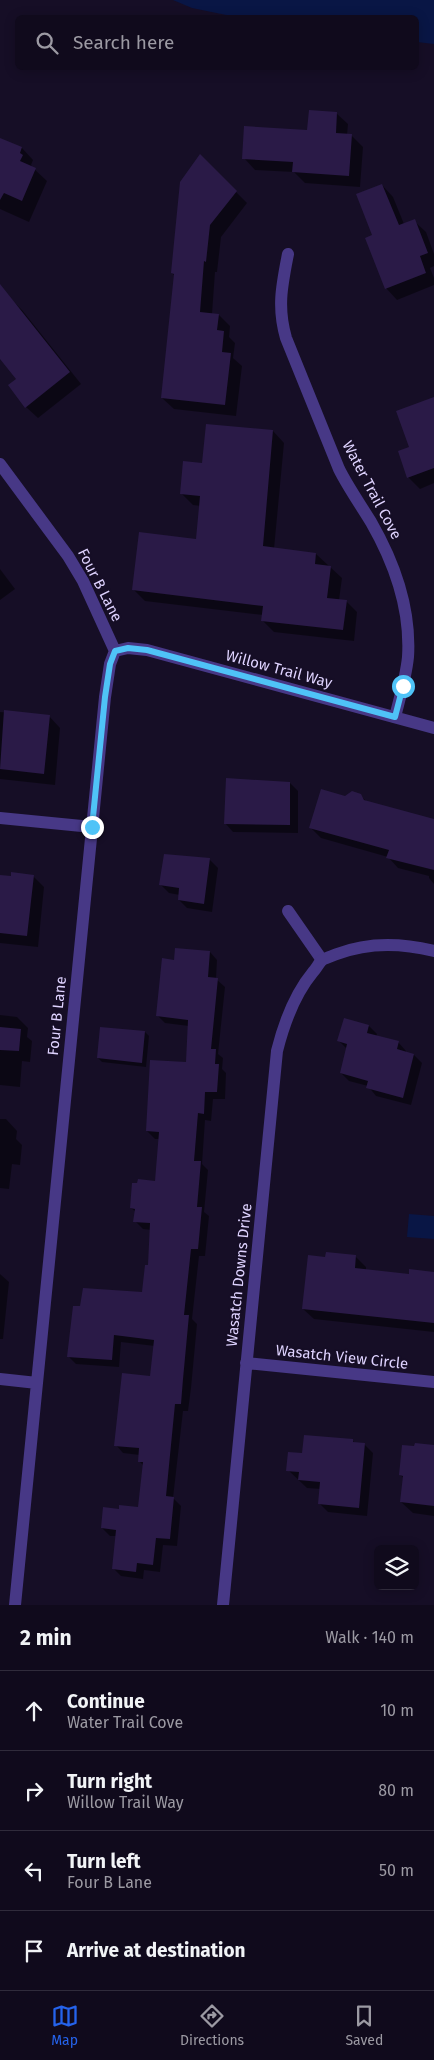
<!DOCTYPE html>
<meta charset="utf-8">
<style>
:root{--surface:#100a1c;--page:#1e1829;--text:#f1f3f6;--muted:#9c9aa3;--line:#302b3b;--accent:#2563eb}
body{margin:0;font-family:"Fira Sans",sans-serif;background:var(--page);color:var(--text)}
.controls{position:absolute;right:15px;bottom:15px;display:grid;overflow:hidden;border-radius:8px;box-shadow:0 2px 12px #0003}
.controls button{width:45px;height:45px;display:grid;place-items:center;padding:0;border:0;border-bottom:1px solid var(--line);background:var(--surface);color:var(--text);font:25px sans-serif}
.stop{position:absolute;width:15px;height:15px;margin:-11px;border:4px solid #4fc3f7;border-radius:50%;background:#fff}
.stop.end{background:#4fc3f7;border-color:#fff;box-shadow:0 1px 5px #0008}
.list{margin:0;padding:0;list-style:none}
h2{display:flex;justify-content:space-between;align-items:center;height:65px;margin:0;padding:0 20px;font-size:21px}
h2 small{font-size:16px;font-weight:400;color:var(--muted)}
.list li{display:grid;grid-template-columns:32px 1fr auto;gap:15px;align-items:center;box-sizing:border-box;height:80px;padding:0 20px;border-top:1px solid var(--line)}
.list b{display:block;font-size:19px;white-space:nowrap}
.list p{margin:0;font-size:16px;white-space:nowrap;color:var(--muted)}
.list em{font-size:16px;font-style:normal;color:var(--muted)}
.icon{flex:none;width:28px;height:28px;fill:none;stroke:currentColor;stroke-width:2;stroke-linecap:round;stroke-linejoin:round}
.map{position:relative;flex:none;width:434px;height:1605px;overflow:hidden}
.search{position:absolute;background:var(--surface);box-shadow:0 2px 12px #0003;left:15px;right:15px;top:15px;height:55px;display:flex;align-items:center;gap:12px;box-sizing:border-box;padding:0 18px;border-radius:8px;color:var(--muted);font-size:19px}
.sheet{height:385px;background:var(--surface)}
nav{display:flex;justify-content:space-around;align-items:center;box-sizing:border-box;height:70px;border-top:1px solid var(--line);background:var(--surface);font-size:14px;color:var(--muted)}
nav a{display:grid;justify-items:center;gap:2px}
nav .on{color:var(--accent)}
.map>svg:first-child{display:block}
</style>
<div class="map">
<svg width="434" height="1605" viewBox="0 0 434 1605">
<rect width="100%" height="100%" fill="#160e26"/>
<path fill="#091645" d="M173,0h261v44l-17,-2 -1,-24 -180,-1 -44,-9z
M409,1214l25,2v23l-27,-2z"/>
<path fill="#0007" d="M336,113l12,11 -1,11h4l12,12 -3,40 -55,-4 -11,-11 -39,-2 -11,-12 65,-26z
M0,139l22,9 11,12 -2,5 2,3 14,13 -18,41 -29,-13z
M200,156l47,47 -26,34 -4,35h-2l-3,42 7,1 11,11 -1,11 6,6 -2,15 9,8 -6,50 -62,-7 -12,-11 13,-122 -3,-3z
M382,185l11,12 11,27 10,-3 12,11 8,22v12l-4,2 4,10v7l-37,15 -11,-12z
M10,298l12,12 59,74 -43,34 -12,-11 -8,-28 -18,-22v-50z
M434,399v84l-14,6 -12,-12 3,-29z
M273,431l11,12 -10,106 42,5 26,24 -3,22 7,1 11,11 -3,29 -80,-9 -12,-12 1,-5 -118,-14 -11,-11 63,-50 4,-34 -8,-1 -11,-11 21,-29z
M0,569l15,20 -15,11z
M0,712l49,4 11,12 -5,57 -55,-6z
M290,783l8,8v42l-65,-1 -8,-9z
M360,795l7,7 67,35v47l-5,-6v-2l-31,-8 -10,-11 -67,-19 -10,-10 35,-31z
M210,860l8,8 -6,44 -25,-4 -8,-8 1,-5 -11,-2 -8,-8z
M0,876h33l11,11 -6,60 -38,-4z
M210,952l7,8 -1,19 9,8 -7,67 5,4 -1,11 4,4 -1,26h-12l-2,22 -6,-1 -3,44 6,6 -4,42 5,4 -4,40h-6l-7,63 5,5 -6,64 -3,23h-5l-10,87 8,8 -4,40 -14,-1 -3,27 -16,-2 -1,9 -22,-3 -7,-7 3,-33h-7l-8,-8 18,-18 20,-2 4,-42 -5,-5 1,-6 -17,-2 -7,-8 35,-68 4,-31 -34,-4 -2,25 -43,-3 -7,-7 74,-63 6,-28 2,-36 -8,-1 -8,-8 1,-9 -5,-4 25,-26 4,-43h-5l-8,-8 41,-67 1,-38 -24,-3 -7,-7 17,-55z
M0,1015l17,2 11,11 -1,9 5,4 -2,21 -8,-1 -2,26 -20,-2z
M369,1026l8,8 -1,3 22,5 8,9v2l8,2 8,8 -11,42 -35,-9 -8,-10 -19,-5 -8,-8 6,-24 -8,-8z
M145,1032l4,4 -3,31 -44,-5 -4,-4z
M0,1119h6l11,12 -1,8 6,6 -2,20 -8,-1 -3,25 -9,-1z
M355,1256l11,11v3l44,6 24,-3v59l-120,-13 -11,-10 23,-50z
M0,1274l9,8 -6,57h-3z
M352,1440l4,4h8l9,9 -6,63 -39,-4 -8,-8 1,-15 -14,-1 -19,-18 15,-16z
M434,1446v70l-21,-3 -12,-11 3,-24 -4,-3z"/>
<path fill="#2a1a47" d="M309,110l28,2 -1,21 16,1 -3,42 -57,-4 1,-10 -51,-3 2,-33 63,4z
M0,138l22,9 -2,6 3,2 -3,6 16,7 -14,33 -18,-8 -4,7z
M200,154l37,37 -27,34 -4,37 -2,-1 -4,51 19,2 -2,16 7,1 -2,21 9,1 -6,52 -64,-7 13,-124 -3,-1 9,-91z
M382,184l17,41 16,-6 13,34 -8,3 6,17 -41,16 -20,-51 7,-3 -16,-41z
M0,284l70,88 -45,36 -17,-23 8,-6 -16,-20z
M434,397v71l-27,10 -9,-27 11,-4 -13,-36z
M206,424l67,6 -10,116 53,7 -1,11 16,2 -4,32 20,2 -4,30 -82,-9 2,-15 -131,-16 7,-58 57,7 4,-43 -20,-2 3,-33 19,2z
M4,710l46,5 -6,59 -44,-5z
M226,778l64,4v43l-66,-1z
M321,789l24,7 7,-5 9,3 3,6 70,19v51l-48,-12 3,-8 -80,-22z
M164,854l46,4 -6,46 -26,-4 1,-12 -20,-3z
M11,872l23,3 -7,61 -27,-3v-58l11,1z
M175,948l35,3 -2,26 10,1 -7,71h5l-1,15h4l-2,28h-12l-1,22 -6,-1 -4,48h7l-4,46h5l-4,42h-7l-7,66h5l-6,64 -2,25h-6l-9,92 8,1 -4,42 -14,-1 -3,27 -16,-2 -1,9 -24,-3 4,-39 -15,-2 2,-21 16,2v-4l19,2 5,-45h-5l1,-14 -25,-2 8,-73 28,3 4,-36 -40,-5 -2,25 -45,-3 6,-51h7l3,-18 59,4 3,-27h3l2,-42 -17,-1 2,-13 -5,-1 2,-25h5l1,-4 17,2 4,-49 -13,-1 4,-71 36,2 2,-42 -32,-4 6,-58 12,2z
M344,1018l25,7 -2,8 32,8 -2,8 17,5 -11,44 -37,-10 2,-7 -28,-8 7,-29 -10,-3z
M0,1027l21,2 -2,22 -19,-1z
M100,1027l45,4 -3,32 -45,-5z
M326,1252l30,3 -1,13 54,6v-5l25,3v51l-132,-14 6,-54 17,2z
M304,1435l49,4v3l12,1 -6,65 -41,-4 2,-22 -22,-2 1,-8 -13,-1 2,-19 14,1z
M415,1443l19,2v61l-34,-4 3,-26 -4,-1 3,-30 12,1z"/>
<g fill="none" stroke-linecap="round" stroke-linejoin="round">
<path stroke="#473886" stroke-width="12" d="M288,911l34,49"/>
<path stroke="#473886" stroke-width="12" d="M288,254c-6,31 -11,53 -2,84l53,131c9,18 21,35 32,53 23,40 40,87 37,135 -2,20 -8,40 -13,60
M0,464l68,92 15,25 32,70 -5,13 -5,33 -90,908
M115,651l13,-3 19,2 287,78
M0,818l92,9
M246,1363l188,19
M0,1379l37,4
M223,1605l54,-554c7,-28 17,-56 36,-79 3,-3 6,-9 9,-12 4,-2 10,-4 15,-6 31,-12 65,-11 97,-3"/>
</g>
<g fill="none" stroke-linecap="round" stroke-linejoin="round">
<path stroke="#4fc3f7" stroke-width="6" d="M92,827l13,-130 5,-33 5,-13 13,-3 19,2 248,67 8,-31"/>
</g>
<g text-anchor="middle" stroke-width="4" stroke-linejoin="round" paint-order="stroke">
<g font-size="15" fill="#dfd3ff" stroke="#160e26">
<text transform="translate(372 490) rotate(62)" y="5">Water Trail Cove</text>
<text transform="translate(100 585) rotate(63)" y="5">Four B Lane</text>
<text transform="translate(279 669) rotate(15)" y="5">Willow Trail Way</text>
<text transform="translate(57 1016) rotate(-84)" y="5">Four B Lane</text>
<text transform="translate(239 1275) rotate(-84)" y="5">Wasatch Downs Drive</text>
<text transform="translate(342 1357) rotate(6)" y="5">Wasatch View Circle</text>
</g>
</g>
</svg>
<div class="controls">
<button><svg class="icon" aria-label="layers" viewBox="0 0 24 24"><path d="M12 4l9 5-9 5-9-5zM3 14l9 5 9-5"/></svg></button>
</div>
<div class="stop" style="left:403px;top:686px"></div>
<div class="stop end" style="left:92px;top:827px"></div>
<div class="search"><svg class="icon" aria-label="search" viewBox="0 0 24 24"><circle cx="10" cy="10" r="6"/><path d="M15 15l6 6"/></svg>Search here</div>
</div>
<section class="sheet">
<h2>2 min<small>Walk · 140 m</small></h2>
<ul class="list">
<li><svg class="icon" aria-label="ahead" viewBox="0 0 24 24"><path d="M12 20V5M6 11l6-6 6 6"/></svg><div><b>Continue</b><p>Water Trail Cove</p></div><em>10 m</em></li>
<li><svg class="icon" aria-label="right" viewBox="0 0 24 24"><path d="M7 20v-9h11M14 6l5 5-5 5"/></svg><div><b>Turn right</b><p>Willow Trail Way</p></div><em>80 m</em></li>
<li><svg class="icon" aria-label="left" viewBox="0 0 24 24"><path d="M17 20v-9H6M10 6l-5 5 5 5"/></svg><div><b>Turn left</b><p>Four B Lane</p></div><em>50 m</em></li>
<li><svg class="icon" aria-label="arrive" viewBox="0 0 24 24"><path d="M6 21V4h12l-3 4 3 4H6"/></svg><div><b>Arrive at destination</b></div></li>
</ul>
</section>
<nav>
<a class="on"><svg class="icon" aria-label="map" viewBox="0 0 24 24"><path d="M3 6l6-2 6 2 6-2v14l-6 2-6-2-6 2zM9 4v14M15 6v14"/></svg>Map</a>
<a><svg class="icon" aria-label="directions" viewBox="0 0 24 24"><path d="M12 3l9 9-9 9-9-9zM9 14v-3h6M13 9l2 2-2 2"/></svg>Directions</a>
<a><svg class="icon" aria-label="saved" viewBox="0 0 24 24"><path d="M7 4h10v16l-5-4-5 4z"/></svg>Saved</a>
</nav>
